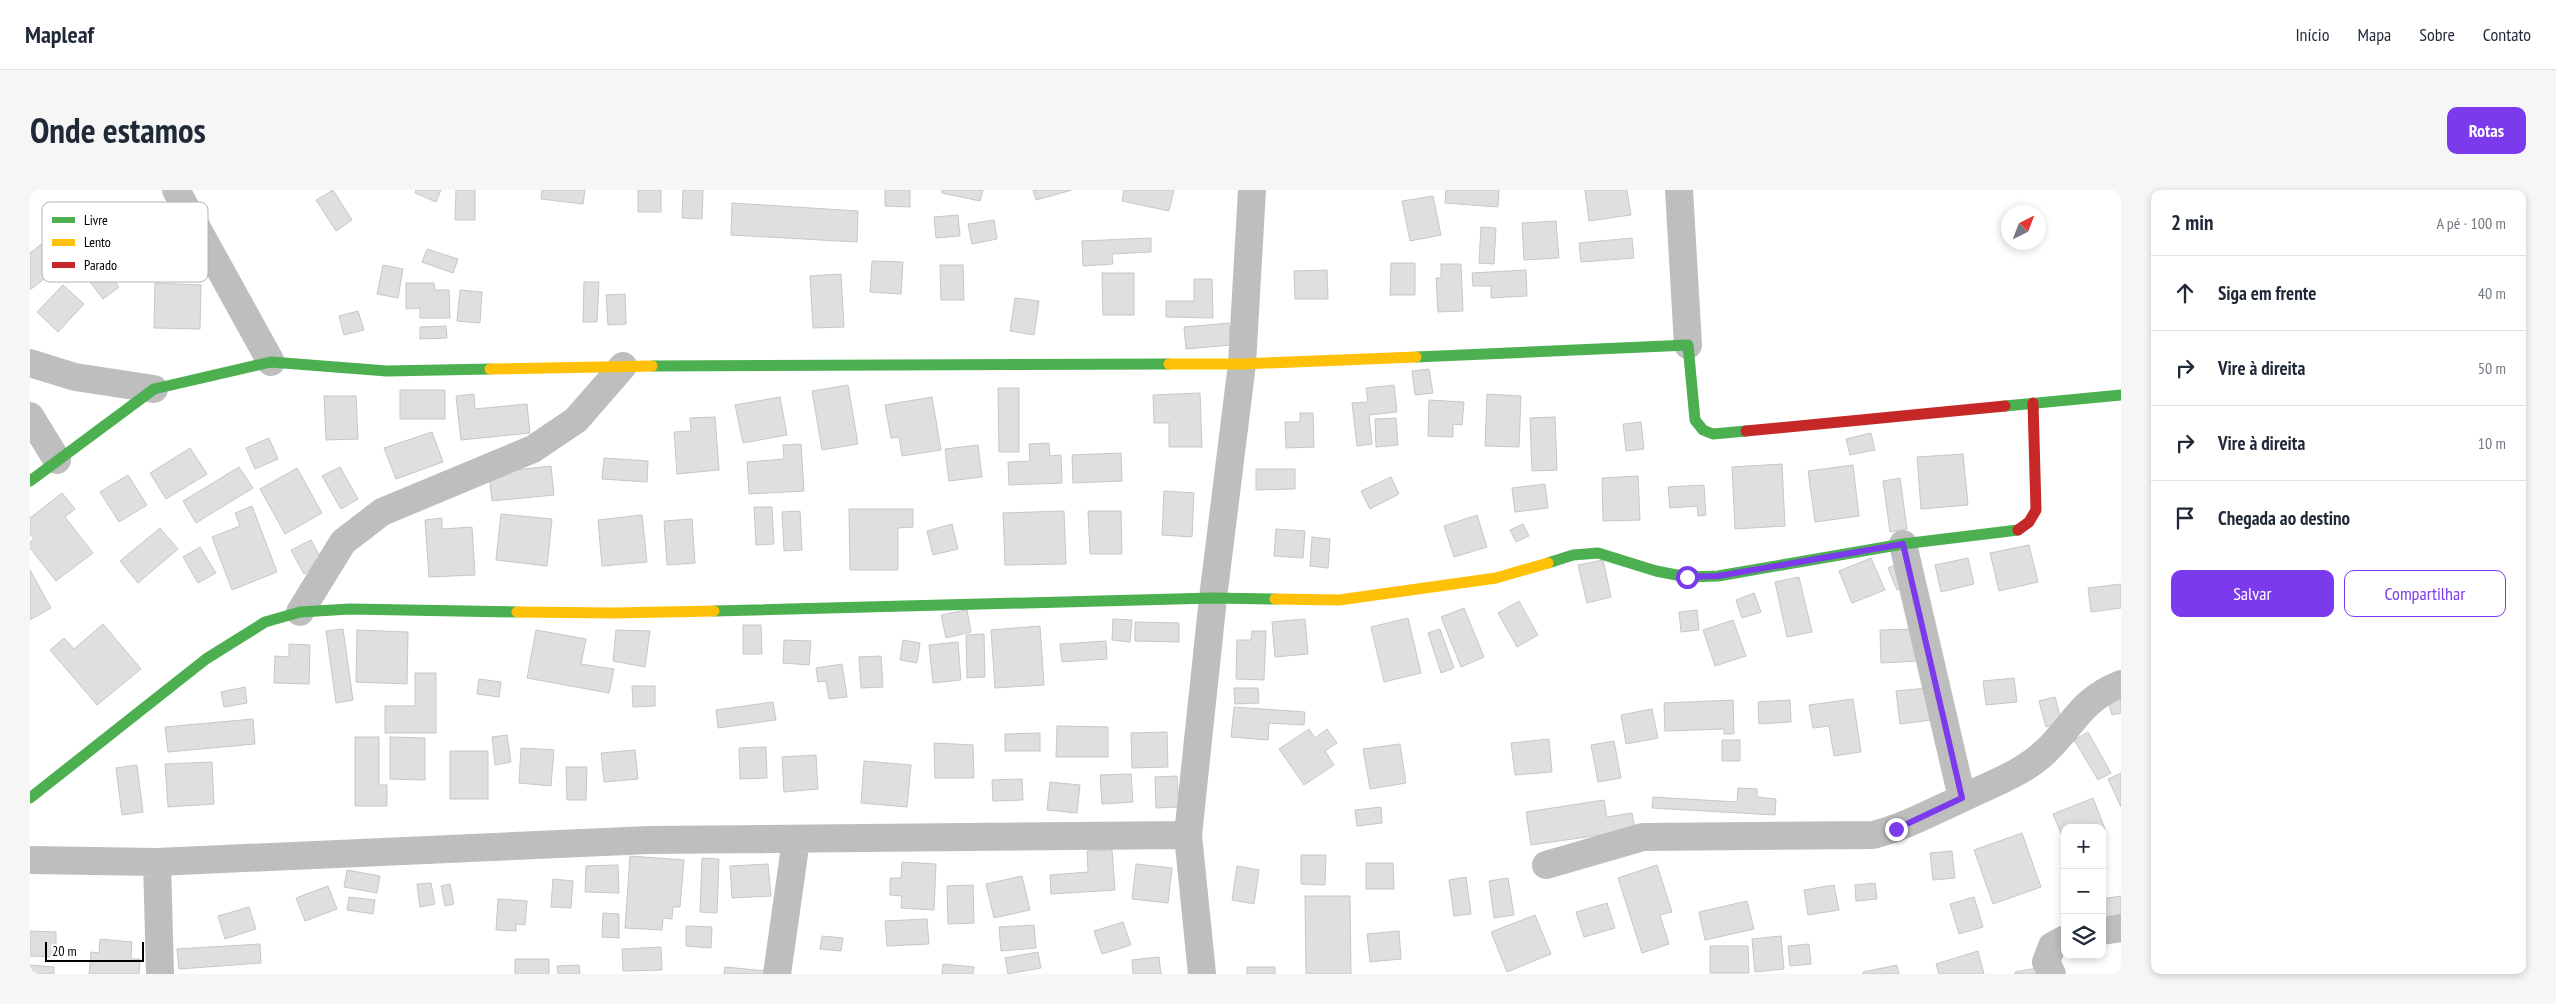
<!DOCTYPE html>
<html lang="pt">
<meta charset="utf-8">
<style>
:root{--surface:#fff;--page:#f6f6f7;--text:#1f2937;--muted:#747a83;--line:#e0e1e3;--accent:#7c3aed}
body{margin:0;font-family:"PT Sans Narrow",sans-serif;background:var(--page);color:var(--text)}
.controls{position:absolute;right:15px;bottom:15px;display:grid;overflow:hidden;border-radius:10px;box-shadow:0 2px 8px #0003}
.controls button{width:45px;height:45px;display:grid;place-items:center;padding:0;border:0;border-bottom:1px solid var(--line);background:var(--surface);color:var(--text);font:25px sans-serif}
.compass{position:absolute;left:1971px;top:15px;width:45px;height:45px;border-radius:50%;background:var(--surface);box-shadow:0 2px 8px #0003;rotate:42deg}
.scale{position:absolute;left:15px;bottom:12px;width:99px;box-sizing:border-box;padding-left:5px;border:2px solid #000;border-top:0;font-size:14px;line-height:18px;white-space:nowrap;color:#000;-webkit-text-stroke:4px #fff;paint-order:stroke}
.stop{position:absolute;width:15px;height:15px;margin:-11px;border:4px solid #7c3aed;border-radius:50%;background:#fff}
.stop.end{background:#7c3aed;border-color:#fff;box-shadow:0 1px 5px #0008}
.list{margin:0;padding:0;list-style:none}
h2{display:flex;justify-content:space-between;align-items:center;height:65px;margin:0;padding:0 20px;font-size:21px}
h2 small{font-size:16px;font-weight:400;color:var(--muted)}
.list li{display:grid;grid-template-columns:32px 1fr auto;gap:15px;align-items:center;box-sizing:border-box;height:75px;padding:0 20px;border-top:1px solid var(--line)}
.list b{display:block;font-size:19px;white-space:nowrap}
.list em{font-size:16px;font-style:normal;color:var(--muted)}
.actions{display:flex;gap:10px;padding:15px 20px}
.actions a{flex:1;padding:11px 0;border:1px solid var(--accent);border-radius:10px;text-align:center;font-size:18px;color:var(--accent)}
.actions .main{background:var(--accent);color:#fff}
.icon{flex:none;width:28px;height:28px;fill:none;stroke:currentColor;stroke-width:2;stroke-linecap:round;stroke-linejoin:round}
.map{position:relative;flex:none;width:2091px;height:784px;overflow:hidden;border-radius:10px}
header{display:flex;align-items:center;gap:30px;box-sizing:border-box;height:70px;padding:0 25px;background:var(--surface);border-bottom:1px solid var(--line)}
header strong{font-size:24px}
nav{display:flex;gap:28px;margin-inline-start:auto;font-size:18px}
.intro{display:flex;align-items:center;justify-content:space-between;box-sizing:border-box;height:120px;padding:0 30px}
h1{margin:0;font-size:35px}
.button{padding:12px 22px;border-radius:10px;background:var(--accent);color:#fff;font-size:18px;font-weight:700}
main{display:flex;gap:30px;padding:0 30px}
aside{flex:1;background:var(--surface);border-radius:10px;box-shadow:0 2px 8px #0003}
.map>svg:first-child{display:block}
</style>
<header>
<strong>Mapleaf</strong>
<nav><a>Início</a><a>Mapa</a><a>Sobre</a><a>Contato</a></nav>
</header>
<div class="intro"><h1>Onde estamos</h1><a class="button">Rotas</a></div>
<main>
<div class="map">
<svg width="2091" height="784" viewBox="0 0 2091 784">
<rect width="100%" height="100%" fill="#fff"/>
<path fill="#dfdfdf" stroke="#c7c7c7" d="M303,0l19,30 -16,11 -20,-31z
M386,0h25l-5,12 -21,-9z
M426,0h19v30h-20z
M512,0h43l-2,14 -42,-5z
M608,0h23v22h-23z
M653,0h20l-1,29 -20,-1z
M855,0h25v17l-25,-1z
M912,0h41l-3,11 -38,-8z
M1003,0h39l-36,10z
M1094,0h50l-5,21 -47,-10z
M1416,0h53l-1,17 -53,-4z
M1555,0h42l4,25 -42,6z
M1403,6l8,39 -31,6 -8,-40z
M702,13l126,8 -1,31 -126,-7z
M928,25l2,21 -24,2 -2,-21z
M964,30l3,19 -25,5 -4,-20z
M1526,31l3,37 -35,2 -2,-37z
M1451,37l15,1 -2,36 -15,-1z
M19,48l18,23 -37,29v-37z
M1121,48v14l-39,2 1,10 -30,2 -1,-25z
M1602,48l2,20 -53,4 -2,-19z
M397,59l31,10 -5,14 -31,-11z
M65,67l24,30 -16,12 -23,-30z
M842,71l31,1 -2,32 -31,-2z
M1361,73h24v32h-25z
M1411,74h20l2,47 -25,1 -2,-34h5z
M353,75l20,4 -5,29 -21,-4z
M910,75h23l1,35h-23z
M1297,80l1,29h-33l-1,-28z
M1496,80l1,26 -36,2v-12h-18l-1,-13z
M1072,83h32v42h-31z
M811,84l3,53 -31,1 -3,-52z
M1164,89h18l1,39 -47,-1v-16h28z
M554,92h15l-2,40h-14z
M125,93l46,2 -1,44 -46,-1z
M376,93h28l1,7h14l1,28h-30v-10l-14,1z
M33,95l21,19 -26,28 -21,-20z
M430,100l22,2 -2,31 -23,-2z
M595,104l1,30 -18,1 -2,-30z
M985,108l24,3 -5,34 -24,-4z
M328,121l6,19 -20,5 -5,-19z
M1199,133l2,22 -45,4 -2,-22z
M416,136l1,12 -27,1v-12z
M1399,179l4,24 -18,2 -3,-24z
M818,195l10,59 -36,6 -10,-59z
M1364,195l3,27 -28,3 3,29 -15,2 -5,-43 16,-1 -2,-14z
M968,198h21v64h-20z
M370,200h45v29h-45z
M1170,203l2,54h-33v-24h-15l-1,-28z
M444,204l1,15 52,-5 3,29 -69,7 -5,-44z
M1457,204l34,2 -2,51 -34,-1z
M294,206h32l2,43 -32,1z
M750,207l7,38 -44,8 -8,-38z
M902,207l9,53 -39,6 -3,-19 -8,1 -6,-33z
M1399,210l35,2 -2,23 -9,-1v13l-25,-1z
M1270,223h13l1,34 -28,1 -1,-26h15z
M685,227l4,53 -42,4 -3,-42 17,-1 -1,-13z
M1525,227l2,53 -25,1 -2,-53z
M1366,228l2,27 -22,2 -1,-28z
M1611,232l3,27 -18,2 -3,-27z
M402,242l11,30 -47,17 -12,-31z
M1841,243l4,17 -25,5 -4,-16z
M239,248l9,21 -23,10 -9,-21z
M1019,253l1,13 11,-1 1,28 -53,2 -1,-23 22,-1 -1,-17z
M771,254l3,47 -55,3 -2,-32 37,-3 -1,-14z
M948,255l4,32 -33,4 -4,-32z
M160,258l17,26 -41,25 -16,-26z
M1091,263l1,28 -49,2 -1,-28z
M1933,264l5,51 -47,4 -4,-52z
M574,268l44,3 -1,21 -45,-3z
M1752,274l3,62 -50,3 -3,-62z
M1823,275l6,51 -44,6 -7,-51z
M521,276l3,29 -62,6 -3,-28z
M209,277l14,21 -57,35 -13,-22z
M310,277l18,32 -17,10 -19,-33z
M267,278l25,45 -37,21 -25,-45z
M1226,279h39v20l-39,1z
M98,285l19,30 -28,17 -19,-30z
M1608,286l2,44 -37,1 -1,-43z
M1361,287l8,17 -29,15 -9,-18z
M1870,288l7,51 -17,3 -7,-51z
M1515,294l3,24 -33,4 -3,-24z
M1674,295l2,30 -8,1 -1,-10 -27,2 -2,-21z
M1134,301l30,2 -2,44 -30,-2z
M32,303l13,16 -10,8 28,36 -37,28 -26,-33v-6l4,-3 -4,-5v-16z
M222,316l25,66 -45,18 -20,-53 28,-11 -5,-13z
M724,317h18l2,37 -18,1z
M819,319h64v18l-15,1v42h-48z
M770,321l2,39 -18,1 -2,-39z
M1034,321l2,53 -61,1 -2,-52z
M1058,321h33l1,43h-32z
M471,324l51,5 -5,47 -51,-6z
M612,325l5,47 -45,4 -4,-46z
M1447,325l10,32 -33,10 -10,-31z
M412,328v11l30,-2 3,48 -46,2 -4,-57z
M662,329l3,44 -28,2 -3,-44z
M922,334l6,25 -25,6 -6,-24z
M1493,334l6,12 -13,6 -6,-12z
M130,338l18,21 -40,34 -18,-22z
M1246,339l29,2 -2,27 -29,-2z
M1282,347l18,2 -2,29 -18,-2z
M281,350l13,24 -20,10 -13,-24z
M1999,355l9,37 -39,9 -9,-38z
M170,357l16,26 -18,10 -15,-26z
M1841,368l14,32 -33,13 -13,-32z
M1938,368l6,26 -33,8 -6,-27z
M1573,370l8,37 -24,6 -9,-38z
M1871,372l10,22 -14,6 -9,-22z
M0,380l21,38 -21,12z
M1769,387l13,55 -25,5 -12,-55z
M2091,394v24l-30,4 -3,-24z
M1724,403l7,19 -19,6 -6,-18z
M1489,411l19,34 -21,12 -19,-34z
M1434,418l20,49 -23,10 -20,-50z
M937,420l4,22 -25,6 -5,-23z
M1667,420l2,20 -18,2 -2,-20z
M1378,428l13,55 -37,9 -13,-55z
M1083,429l19,1 -2,22 -18,-2z
M1275,429l3,35 -33,3 -3,-35z
M1703,430l13,36 -31,10 -12,-36z
M1105,432l44,1v19l-44,-1z
M73,434l38,45 -44,36 -47,-55 14,-12 10,11z
M713,435h18l1,29h-19z
M1010,436l4,59 -49,3 -4,-58z
M313,439l10,71 -17,3 -10,-72z
M1410,439l14,39 -13,5 -13,-40z
M1886,439l2,32 -37,2 -1,-33z
M327,440l51,2 -1,52 -51,-2z
M506,440l50,9 -5,25 33,5 -5,24 -82,-15z
M586,440l34,1 -5,36 -32,-6z
M1222,441h14l-2,49 -28,-1 1,-39h14z
M954,444l1,43 -18,1 -1,-43z
M754,450l27,1 -2,24 -26,-2z
M873,450l17,3 -3,20 -17,-3z
M1076,451l1,18 -45,3 -2,-18z
M928,452l3,38 -28,3 -4,-38z
M259,454l21,1 -1,39 -35,-1 1,-27 14,1z
M851,466l2,31 -22,1 -2,-31z
M812,474l5,33 -18,2 -3,-18 -8,1 -2,-14z
M385,483h21v60h-51v-27h30z
M1984,488l3,24 -31,3 -3,-24z
M449,489l22,3 -2,15 -22,-3z
M602,496h23v20l-22,1z
M215,497l2,16 -23,4 -3,-15z
M1204,498h24l1,15 -24,1z
M1897,498l4,32 -31,4 -4,-33z
M2091,505v18l-9,2 -5,-17z
M2025,507l7,26 -16,4 -7,-26z
M1823,509l8,53 -27,4 -5,-30 -16,2 -4,-23z
M1703,510l1,34h-10v-5l-59,2 -1,-28z
M1760,510l1,22 -32,2 -1,-22z
M743,512l3,18 -58,8 -2,-18z
M1204,517l71,5 -1,13 -35,-2 -1,17 -37,-3z
M1622,519l6,29 -32,6 -5,-29z
M223,529l2,25 -87,8 -3,-25z
M1027,536l51,1v30h-52z
M1279,539l6,9 12,-9 10,14 -12,8 9,14 -30,20 -25,-36z
M1137,542l1,35 -36,1 -1,-35z
M2058,542l23,41 -13,7 -24,-40z
M1010,543v18h-35v-17z
M477,545l4,27 -16,3 -3,-28z
M325,547h24v48h8v21h-32z
M360,547l35,1v42l-35,-1z
M1519,549l3,33 -37,3 -4,-32z
M1692,550h18v21h-18z
M1584,551l7,37 -23,4 -7,-37z
M904,553l39,2 1,33h-39z
M1370,554l6,39 -36,6 -7,-40z
M736,557l1,31 -27,1 -1,-31z
M491,558l33,2 -3,36 -32,-3z
M605,560l3,29 -34,3 -3,-29z
M420,561h38v48h-38z
M786,565l2,34 -34,3 -2,-35z
M834,571l47,4 -4,42 -46,-4z
M182,572l2,42 -46,3 -3,-43z
M107,575l6,47 -21,3 -6,-47z
M536,577h21l-1,33h-19z
M2091,583v34l-13,-28z
M1101,584l2,28 -31,2 -2,-29z
M1147,586l2,31 -23,1 -1,-31z
M992,589l1,21 -30,1 -1,-21z
M1020,592l30,3 -3,28 -30,-3z
M1708,598l19,1v8l19,2 -1,16 -123,-7 1,-11 84,5z
M2063,608l12,31 -40,-1v15l-12,-29z
M1574,610l3,17 25,-4 3,17 -104,15 -5,-33z
M1351,617l1,16 -25,3 -2,-16z
M1992,643l19,54 -48,17 -19,-54z
M1082,660l3,40 -64,4 -1,-19 38,-3 -1,-21z
M1922,661l3,27 -22,2 -3,-27z
M1271,665h25l-1,30 -24,-1z
M600,666l54,4 -4,47h-7l-1,12 -9,-1 -1,12 -37,-2z
M672,668l17,1 -2,54 -17,-1z
M872,672l34,2 -2,46 -33,-2 1,-12 -12,-1v-17h11z
M1336,673h27l1,26h-28z
M738,674l3,32 -39,2 -2,-32z
M1106,674l36,4 -4,35 -36,-4z
M588,675l1,28 -34,-1 1,-26z
M1627,675l15,47 -12,3 9,29 -27,9 -24,-75z
M1207,676l22,4 -5,34 -22,-4z
M317,680l33,6 -3,17 -33,-6z
M992,686l8,34 -36,8 -8,-34z
M1436,687l5,37 -17,2 -5,-36z
M1478,688l6,37 -20,3 -5,-37z
M523,689l20,2 -2,27 -20,-1z
M401,693l4,21 -15,3 -3,-23z
M1845,693l2,16 -21,2 -1,-16z
M420,694l4,20 -9,2 -4,-20z
M943,695l1,38 -26,1 -1,-38z
M1804,695l5,25 -31,5 -4,-25z
M298,696l9,23 -32,12 -9,-23z
M1275,706h45l1,78h-45z
M2091,706v28l-19,-6v-19z
M319,707l26,3 -2,14 -26,-4z
M1944,707l9,30 -24,7 -9,-30z
M468,709l29,2 -2,24 -9,-1v7l-20,-1z
M1717,711l7,28 -49,11 -6,-28z
M1577,713l8,25 -31,9 -8,-25z
M219,717l7,22 -31,10 -7,-23z
M573,723l16,1v24l-17,-1z
M1505,725l16,39 -44,18 -16,-40z
M897,729l2,25 -42,2 -2,-25z
M1093,732l8,23 -29,9 -8,-23z
M1004,735l2,23 -35,3 -2,-24z
M656,736l26,1 -1,21 -25,-2z
M0,741l26,1v25l-26,-1z
M1369,741l2,28 -31,3 -3,-28z
M792,746l21,2 -2,13 -21,-2z
M1751,746l3,33 -29,3 -3,-33z
M70,749l32,3 -1,17h9l-1,15h-50l2,-22 8,1z
M230,754l1,19 -82,6 -2,-20z
M1779,754l2,20 -21,2 -2,-20z
M1680,756h38l1,27h-39z
M631,757l1,23 -39,1 -1,-22z
M1948,761l6,23h-45l-3,-10z
M1008,762l3,16 -33,6 -3,-16z
M1129,767l2,17h-28l-1,-14z
M485,769h34v15h-34z
M913,774l31,3 -1,7h-31z
M0,775l24,2v7h-24z
M549,775l1,9h-22l-1,-8z
M1867,775l2,9h-36v-2z
M695,777l41,4 -1,3h-41z
M1217,777h28v7h-28z
M2008,778l1,6h-24v-2z"/>
<g fill="none" stroke-linecap="round" stroke-linejoin="round">
<path stroke="#bebebe" stroke-width="28" d="M146,0l95,172
M1649,0l9,155
M0,173l45,14 79,12
M0,226l27,44
M1873,354l59,254
M270,422l43,-70 39,-30 151,-63 43,-29 47,-54
M0,670l127,2 492,-22 539,-5
M127,672l3,112
M1516,675l97,-28 230,-2c32,-8 61,-24 92,-38 27,-13 58,-24 80,-45 28,-26 36,-53 76,-68
M2072,741l19,-3
M747,784l19,-134
M1172,784l-14,-139 25,-237 29,-234 10,-174
M2022,784l-6,-12 6,-16 13,-7"/>
<path stroke="#4caf50" stroke-width="11" d="M1386,167l272,-12 7,75 8,10 10,4 33,-3
M622,176l517,-2
M1975,216l116,-11
M0,291l124,-92 117,-27 116,9 103,-2
M1518,373l25,-8 25,-2 58,18 31,6 31,-1 185,-32 115,-14
M684,421l499,-13 62,1
M0,608l176,-139 59,-37 35,-10 50,-3 167,3"/>
<path stroke="#ffc107" stroke-width="11" d="M1139,174h73l174,-7
M460,179l162,-3
M1245,409l64,1 157,-22 52,-15
M487,422l97,1 100,-2"/>
<path stroke="#c62828" stroke-width="11" d="M1716,241l259,-25
M1988,340l11,-8 7,-12 -3,-107"/>
</g>
<g fill="none" stroke-linecap="round" stroke-linejoin="round">
<path stroke="#7c3aed" stroke-width="6" d="M1657,387l31,-1 185,-32 59,254 -66,31"/>
</g>
<rect x="12" y="12" width="166" height="80" rx="8" fill="#fff" stroke="#b2b2b2" stroke-width="1"/>
<rect x="22" y="27" width="23" height="6" fill="#4caf50"/>
<rect x="22" y="49" width="23" height="7" fill="#ffc107"/>
<rect x="22" y="72" width="23" height="6" fill="#c62828"/>
<g font-size="14" fill="#000">
<text x="54" y="35">Livre</text>
<text x="54" y="57">Lento</text>
<text x="54" y="80">Parado</text>
</g>
</svg>
<div class="controls">
<button>+</button>
<button>−</button>
<button><svg class="icon" aria-label="layers" viewBox="0 0 24 24"><path d="M12 4l9 5-9 5-9-5zM3 14l9 5 9-5"/></svg></button>
</div>
<svg class="compass" viewBox="-18 -18 36 36"><path d="M0-13l5 13h-10z" fill="#e53935"/><path d="M0 13l5-13h-10z" fill="#747a83"/></svg>
<div class="scale">20 m</div>
<div class="stop" style="left:1657px;top:387px"></div>
<div class="stop end" style="left:1866px;top:639px"></div>
</div>
<aside>
<h2>2 min<small>A pé · 100 m</small></h2>
<ul class="list">
<li><svg class="icon" aria-label="ahead" viewBox="0 0 24 24"><path d="M12 20V5M6 11l6-6 6 6"/></svg><div><b>Siga em frente</b></div><em>40 m</em></li>
<li><svg class="icon" aria-label="right" viewBox="0 0 24 24"><path d="M7 20v-9h11M14 6l5 5-5 5"/></svg><div><b>Vire à direita</b></div><em>50 m</em></li>
<li><svg class="icon" aria-label="right" viewBox="0 0 24 24"><path d="M7 20v-9h11M14 6l5 5-5 5"/></svg><div><b>Vire à direita</b></div><em>10 m</em></li>
<li><svg class="icon" aria-label="arrive" viewBox="0 0 24 24"><path d="M6 21V4h12l-3 4 3 4H6"/></svg><div><b>Chegada ao destino</b></div></li>
</ul>
<div class="actions"><a class="main">Salvar</a><a>Compartilhar</a></div>
</aside>
</main>
